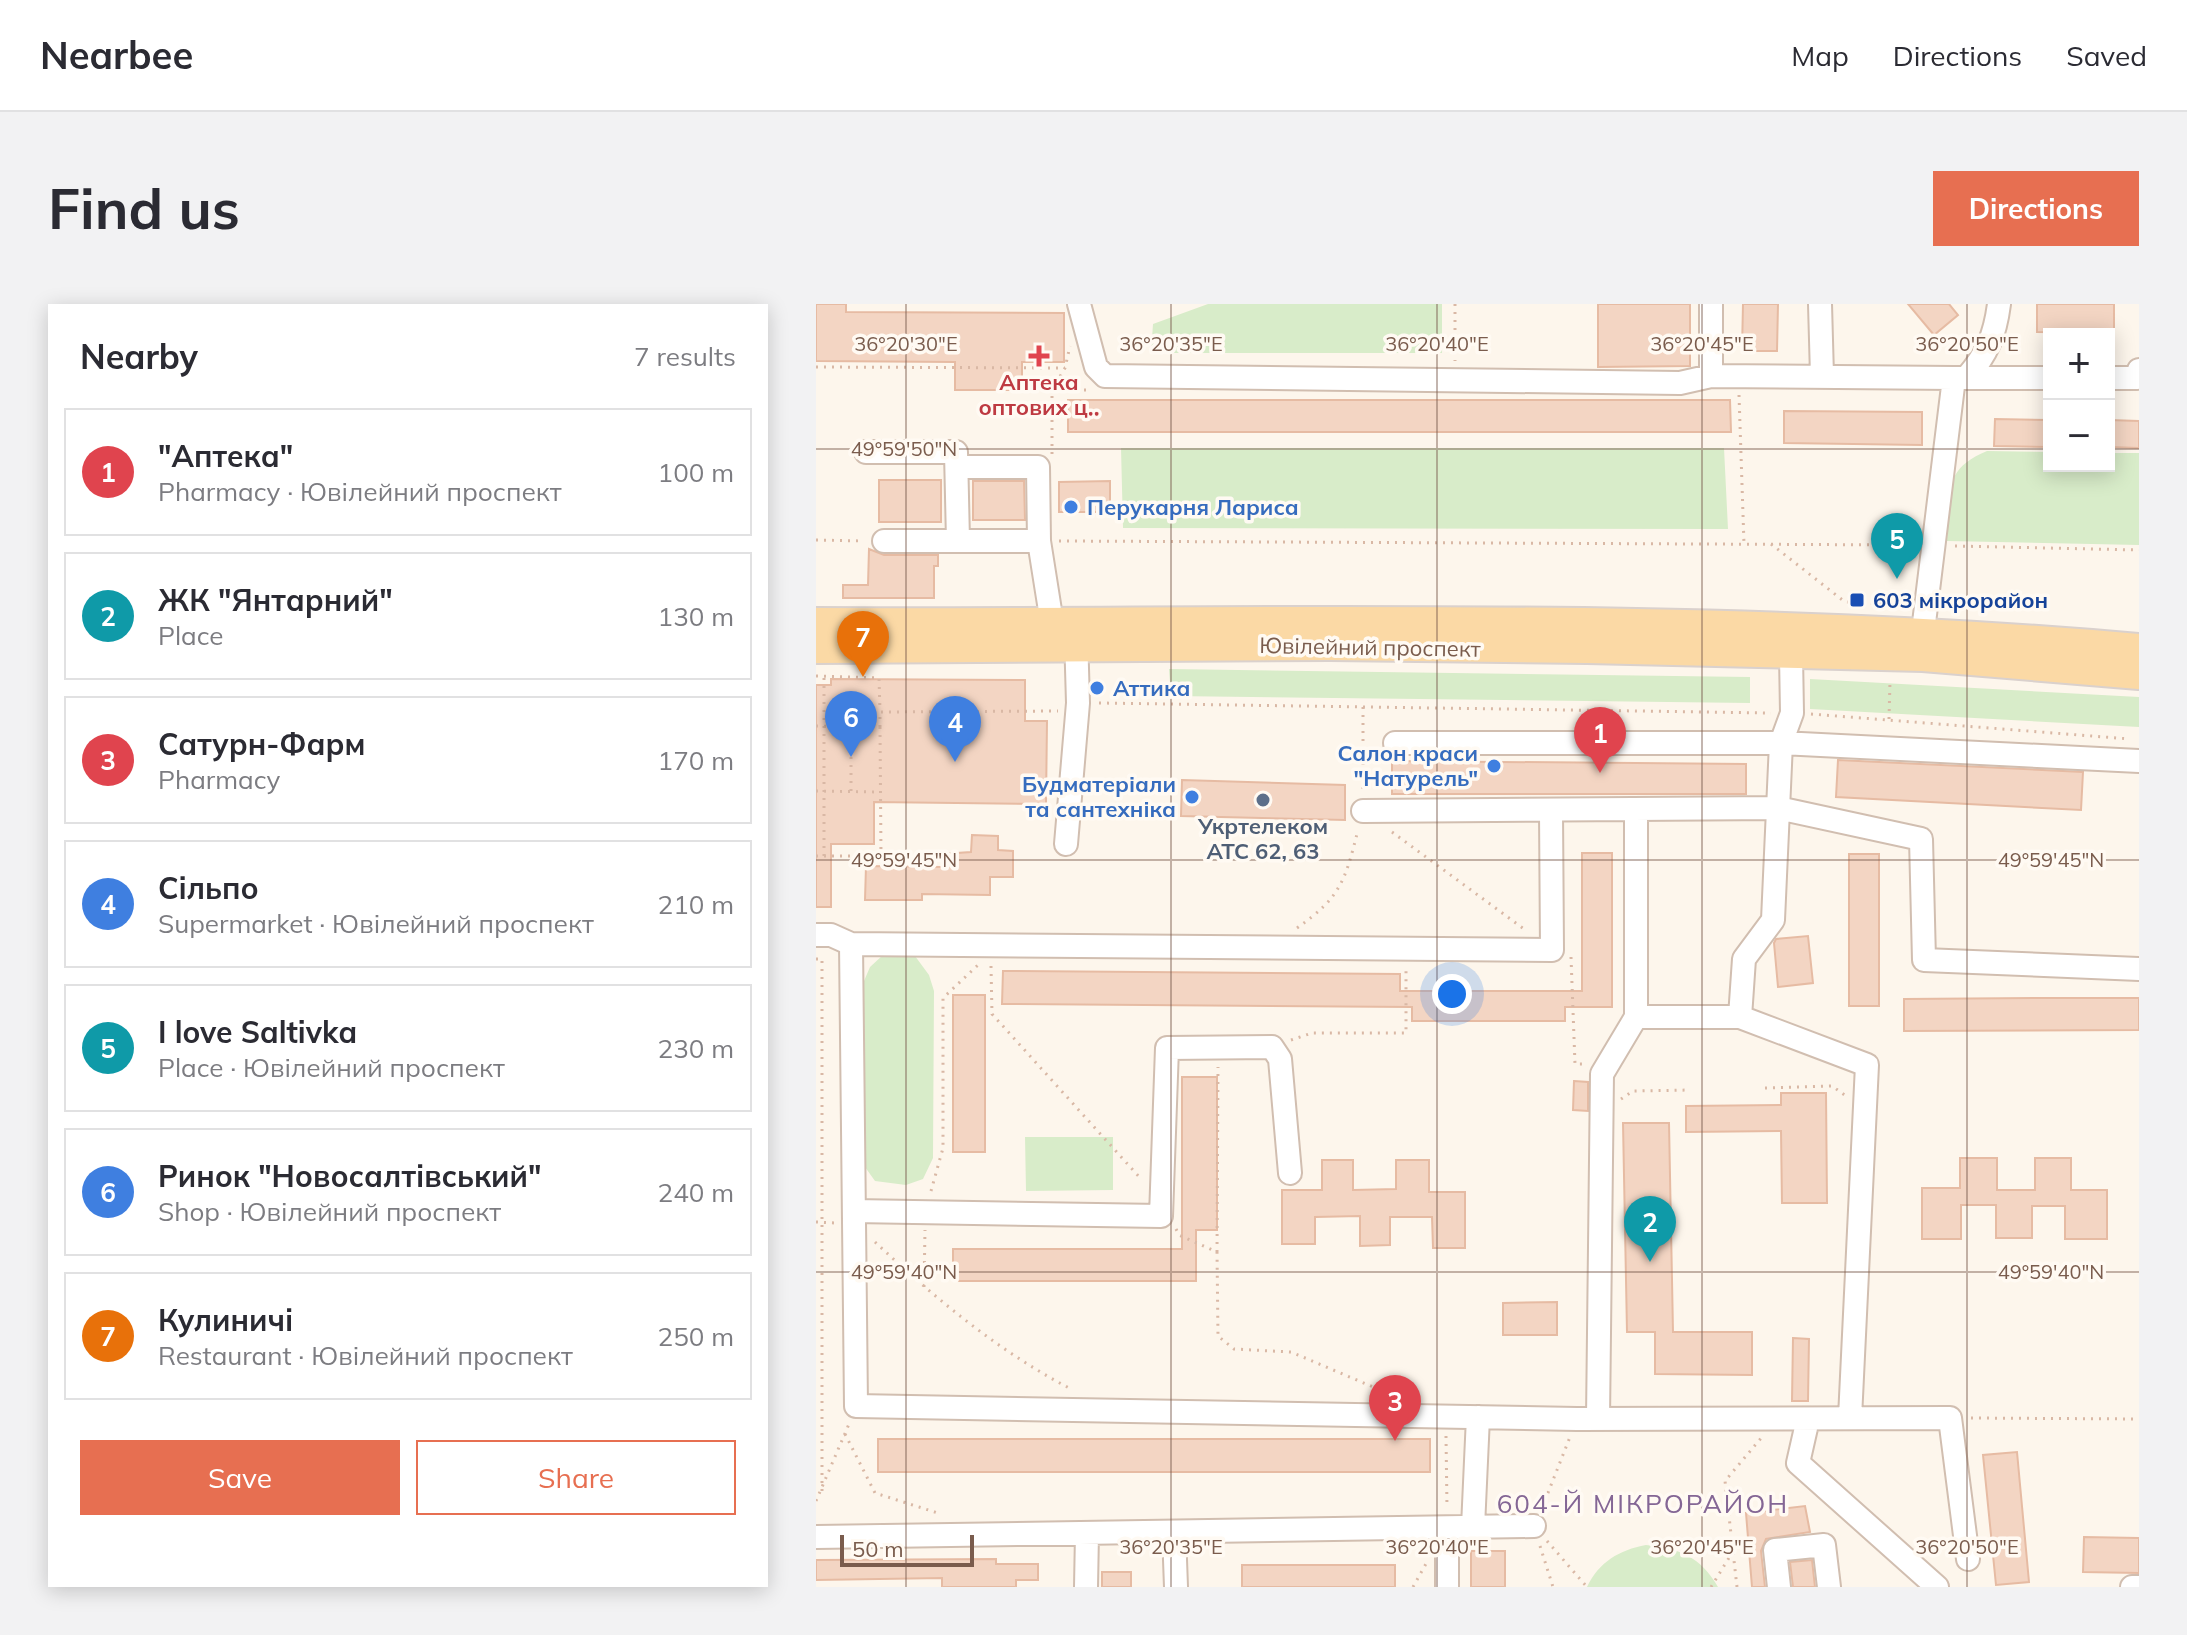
<!DOCTYPE html>
<meta charset="utf-8">
<style>
:root{--surface:#fff;--page:#f2f2f3;--text:#2b2b33;--muted:#7c7c81;--line:#e1e1e2;--accent:#e76f51}
body{margin:0;font-family:Mulish,sans-serif;background:var(--page);color:var(--text)}
.controls{position:absolute;right:24px;top:24px;display:grid;overflow:hidden;border-radius:0px;box-shadow:0 4px 20px #0003}
.controls button{width:72px;height:72px;display:grid;place-items:center;padding:0;border:0;border-bottom:2px solid var(--line);background:var(--surface);color:var(--text);font:40px sans-serif}
.scale{position:absolute;left:24px;bottom:20px;width:134px;box-sizing:border-box;padding-left:8px;border:4px solid #7a5c4d;border-top:0;font-size:22px;line-height:28px;white-space:nowrap;color:#7a5c4d;-webkit-text-stroke:6px #fffaf3;paint-order:stroke}
.you{position:absolute;left:636px;top:690px;width:28px;height:28px;margin:-20px;border:6px solid #fff;border-radius:50%;background:#1a73e8;box-shadow:0 0 0 12px #1a73e833}
.badge{display:grid;place-items:center;width:52px;height:52px;border-radius:50%;background:var(--accent);color:#fff;font-size:26px;font-weight:700}
.pin{position:absolute;translate:-50% -66px;filter:drop-shadow(0 2px 4px #0008)}
.pin::after{content:'';position:absolute;top:42px;width:28px;height:24px;background:inherit;clip-path:polygon(0 0,100% 0,50% 100%)}
.list{margin:0;padding:0;list-style:none}
h2{display:flex;justify-content:space-between;align-items:center;height:104px;margin:0;padding:0 32px;font-size:34px}
h2 small{font-size:26px;font-weight:400;color:var(--muted)}
.list li{display:grid;grid-template-columns:52px 1fr auto;gap:24px;align-items:center;box-sizing:border-box;height:128px;margin:0 16px 16px;padding:0 16px;border:2px solid var(--line);border-radius:0px}
.list b{display:block;font-size:30px;white-space:nowrap}
.list p{margin:0;font-size:26px;white-space:nowrap;color:var(--muted)}
.list em{font-size:26px;font-style:normal;color:var(--muted)}
.actions{display:flex;gap:16px;padding:24px 32px}
.actions a{flex:1;padding:18px 0;border:2px solid var(--accent);border-radius:0px;text-align:center;font-size:28px;color:var(--accent)}
.actions .main{background:var(--accent);color:#fff}
.map{position:relative;flex:none;width:1323px;height:1283px;overflow:hidden;border-radius:0px}
header{display:flex;align-items:center;gap:48px;box-sizing:border-box;height:112px;padding:0 40px;background:var(--surface);border-bottom:2px solid var(--line)}
header strong{font-size:38px}
nav{display:flex;gap:44px;margin-inline-start:auto;font-size:28px}
.intro{display:flex;align-items:center;justify-content:space-between;box-sizing:border-box;height:192px;padding:0 48px}
h1{margin:0;font-size:56px}
.button{padding:20px 36px;border-radius:0px;background:var(--accent);color:#fff;font-size:28px;font-weight:700}
main{display:flex;gap:48px;padding:0 48px}
aside{flex:1;background:var(--surface);border-radius:0px;box-shadow:0 4px 20px #0003}
.map>svg:first-child{display:block}
</style>
<header>
<strong>Nearbee</strong>
<nav><a>Map</a><a>Directions</a><a>Saved</a></nav>
</header>
<div class="intro"><h1>Find us</h1><a class="button">Directions</a></div>
<main>
<aside>
<h2>Nearby<small>7 results</small></h2>
<ul class="list">
<li><span class="badge" style="background:#e0444e">1</span><div><b>&quot;Аптека&quot;</b><p>Pharmacy · Ювілейний проспект</p></div><em>100 m</em></li>
<li><span class="badge" style="background:#0f9aa8">2</span><div><b>ЖК &quot;Янтарний&quot;</b><p>Place</p></div><em>130 m</em></li>
<li><span class="badge" style="background:#e0444e">3</span><div><b>Сатурн-Фарм</b><p>Pharmacy</p></div><em>170 m</em></li>
<li><span class="badge" style="background:#3f7fe0">4</span><div><b>Сільпо</b><p>Supermarket · Ювілейний проспект</p></div><em>210 m</em></li>
<li><span class="badge" style="background:#0f9aa8">5</span><div><b>I love Saltivka</b><p>Place · Ювілейний проспект</p></div><em>230 m</em></li>
<li><span class="badge" style="background:#3f7fe0">6</span><div><b>Ринок &quot;Новосалтівський&quot;</b><p>Shop · Ювілейний проспект</p></div><em>240 m</em></li>
<li><span class="badge" style="background:#e8710a">7</span><div><b>Кулиничі</b><p>Restaurant · Ювілейний проспект</p></div><em>250 m</em></li>
</ul>
<div class="actions"><a class="main">Save</a><a>Share</a></div>
</aside>
<div class="map">
<svg width="1323" height="1283" viewBox="0 0 1323 1283">
<rect width="100%" height="100%" fill="#fdf6ec"/>
<path fill="#d8ecc9" d="M392,0h234v49h-291l2,-29z
M305,144h603l4,81 -605,-1z
M1171,147l62,1v14h60v-13h30v92l-192,-4c4,-44 -7,-71 40,-90z
M353,365l581,8v26l-579,-7z
M994,375l329,18v30l-329,-18z
M67,651l32,1 14,19 5,16 -1,167 -10,21 -17,6 -31,-4 -15,-21 1,-172 9,-21z
M209,833h88v53l-87,1z
M830,1241c33,3 55,12 72,42h-131c12,-25 32,-37 59,-42z"/>
<path fill="#f3d5c3" stroke="#e6bba3" stroke-width="2" d="M0,0h30v8l218,1v49h-42v28h-67v-28l-139,-1z
M782,0h92v62l-92,1z
M927,0h35l-1,47h-35z
M1092,0h41l9,11 -24,20z
M1221,0h77v29l-77,-1z
M252,96h662l1,32h-663z
M968,107l138,1v33l-138,-2z
M1179,115l54,1v27l-55,-1z
M1293,116l30,1v27l-30,-1z
M63,176h62v42h-62z
M157,177h51l1,39h-52z
M294,177v31h-51v-30z
M53,245l15,6h54v11h-4v32h-91v-13h25z
M15,375l194,1v41h22l-1,83 -172,-2v42h-43v63h-15v-222h15z
M1022,456l245,12 -2,38 -245,-13z
M576,457l354,3v30h-354z
M366,476l163,5v35l-164,-4z
M156,531l26,1v14l15,1v26h-23v18l-68,-1v6h-57l1,-34 76,1v-13l29,-2z
M766,549h30v154h-47v14h-153v-14l-410,-3 1,-33 397,3v17h182z
M1033,550h30v152h-30z
M992,632l5,47 -35,4 -4,-44 2,-4z
M137,691h32v157h-32z
M1231,694h92v32l-235,1v-32z
M366,773h35v153h-21v51h-243v-32h229z
M758,777l14,1v29l-15,-1z
M965,789h45l1,110h-45l-1,-72 -95,1v-26l95,-1z
M807,819h46l4,209h79v43l-97,-1v-42h-28z
M1144,854h37v32h38v-32h36v32h36v49h-42v-33h-33v32h-36v-33h-35v34h-39v-51h38z
M506,856h31v30l43,-1v-29h33v32h36v56h-32l-1,-31h-42v28l-30,1v-30l-45,1v27h-33v-54h40z
M741,998v33h-54v-32z
M977,1034l16,1 -1,62h-16z
M62,1135h552v33h-552z
M1201,1148l12,130 -33,3 -13,-130z
M989,1202l5,26 -44,7 -5,12 4,36h-13l-6,-74z
M1268,1233l55,1v35l-56,-1z
M655,1247h34v36h-34z
M180,1255v5h42v16h-22v7h-74v-9l-126,2v-20z
M996,1256l3,27h-22l-3,-25z
M426,1261h153v22h-153z
M286,1268h29v15h-29z"/>
<g fill="none" stroke-linecap="round" stroke-linejoin="round">
<defs>
<path id="minor" d="M263,0l17,63 9,9 575,7 31,-7 243,2
M1004,0l2,72
M895,72v-72
M1151,73c20,-23 28,-42 32,-73
M1293,74h28l2,-8
M50,148h90l2,89
M141,163h81l1,74 13,82
M68,237h155
M1107,327l31,-253h95
M579,439h386l358,18
M820,506v207
M547,507l415,-3 143,31 3,121 215,9
M250,540l12,-141 -2,-69
M0,631h15l20,9 701,6 -1,-138
M35,640l5,462 721,13 373,-1 18,141
M924,713l4,-58 29,-39 8,-177 11,-30 -1,-58
M38,907l307,5 6,-168 105,-1 8,12 10,114
M782,1115l4,-345 34,-57h104l127,48 -17,353
M992,1115l-10,44 139,124
M657,1223l5,-110
M631,1224v59
M358,1228l2,55
M0,1233l718,-11
M270,1283l1,-54
M963,1283l-4,-37 49,-5 5,42
M1316,1283h7"/>
<path id="major" d="M0,318c441,2 883,-13 1323,26
M0,345l514,-3 257,3 336,8 216,18"/>
</defs>
<use href="#minor" stroke="#d1beb0" stroke-width="26"/>
<use href="#major" stroke="#dad1cd" stroke-width="32"/>
<path stroke="#d9b8a5" stroke-width="3" stroke-dasharray="2 6" stroke-linecap="butt" d="M639,0v57
M0,63l249,1
M236,86l13,-22 5,-22
M923,91l5,149
M236,150v-64h37
M0,236l48,1
M243,237l856,4
M955,240l74,58 60,3
M1139,242l184,4
M0,372l63,2 1,33
M283,399l672,10
M547,403v85
M995,410l319,25
M1073,415l1,-38
M0,422l64,1v-15l178,-1
M64,423l1,129
M0,487l64,1
M35,487v-88
M576,528l132,97
M0,552h85
M8,552v-180
M481,624c44,-31 48,-47 61,-98
M755,653l4,107h9
M0,655h6v535
M175,662l1,48 150,166
M475,736l21,-7h94v-64
M949,784l67,-2 14,10
M805,795l12,-8 57,-1
M115,887l12,-43v-150l36,-34
M0,918l20,1
M360,925l3,6 38,17 1,84 16,13 57,3 101,43
M59,938c60,56 124,110 198,148
M401,948l1,-185
M108,983l1,-57
M1155,1114l168,1
M29,1130l30,59 66,21
M630,1132l1,72
M0,1197l33,-77
M726,1204l28,-71
M731,1237l40,46
M724,1242l13,41
M597,1283l14,-25
M895,1283l21,-34
M921,1283l-12,-106 37,-44"/>
<use href="#minor" stroke="#fff" stroke-width="22"/>
<use href="#major" stroke="#fbd9a5" stroke-width="28"/>
</g>
<path fill="none" stroke="#7a5c4d" stroke-width="2" stroke-opacity="0.45" d="M90,0v1283M355,0v1283M621,0v1283M886,0v1283M1151,0v1283M0,145h1233M1293,145h30M0,556h1323M0,968h1323"/>
<path fill="#e0444e" stroke="#fffaf3" stroke-width="3" d="M219 40h8v8h8v8h-8v8h-8v-8h-8v-8h8z"/>
<g fill="#3f7fe0" stroke="#fffaf3" stroke-width="3">
<circle cx="255" cy="203" r="8"/>
<circle cx="281" cy="384" r="8"/>
<circle cx="678" cy="462" r="8"/>
<circle cx="376" cy="493" r="8"/>
</g>
<rect fill="#1a4fb4" stroke="#fffaf3" stroke-width="3" x="1033" y="288" width="16" height="16" rx="4"/>
<circle fill="#5c6f8a" stroke="#fffaf3" stroke-width="3" cx="447" cy="496" r="8"/>
<g text-anchor="middle" stroke-width="7" stroke-linejoin="round" paint-order="stroke">
<g font-size="22" font-weight="bold" fill="#be3a42" stroke="#fffaf3">
<text x="223" y="86">Аптека<tspan x="223" dy="25">оптових ц‥</tspan></text>
</g>
<g font-size="22" font-weight="bold" fill="#366cbe" stroke="#fffaf3" text-anchor="start">
<text x="271" y="211">Перукарня Лариса</text>
<text x="297" y="392">Аттика</text>
<text x="662" y="457" text-anchor="end">Салон краси<tspan x="662" dy="25">"Натурель"</tspan></text>
<text x="360" y="488" text-anchor="end">Будматеріали<tspan x="360" dy="25">та сантехніка</tspan></text>
</g>
<g font-size="22" font-weight="bold" fill="#164399" stroke="#fffaf3" text-anchor="start">
<text x="1057" y="304">603 мікрорайон</text>
</g>
<g font-size="22" fill="#7a5c4d" stroke="#fffaf3">
<text transform="translate(554 343) rotate(1)" y="8">Ювілейний проспект</text>
</g>
<g font-size="22" font-weight="bold" fill="#4e5e75" stroke="#fffaf3">
<text x="447" y="530">Укртелеком<tspan x="447" dy="25">АТС 62, 63</tspan></text>
</g>
<g font-size="26" letter-spacing="2" fill="#846695" stroke="#fffaf3">
<text x="827" y="1209">604-Й МІКРОРАЙОН</text>
</g>
</g>
<g font-size="20" text-anchor="middle" fill="#7a5c4d" stroke="#fffaf3" stroke-width="7" stroke-linejoin="round" paint-order="stroke">
<text x="90" y="47">36°20'30"E</text>
<text x="355" y="47">36°20'35"E</text>
<text x="621" y="47">36°20'40"E</text>
<text x="886" y="47">36°20'45"E</text>
<text x="1151" y="47">36°20'50"E</text>
<text x="88" y="152">49°59'50"N</text>
<text x="88" y="563">49°59'45"N</text>
<text x="1235" y="563">49°59'45"N</text>
<text x="88" y="975">49°59'40"N</text>
<text x="1235" y="975">49°59'40"N</text>
<text x="355" y="1250">36°20'35"E</text>
<text x="621" y="1250">36°20'40"E</text>
<text x="886" y="1250">36°20'45"E</text>
<text x="1151" y="1250">36°20'50"E</text>
</g>
</svg>
<div class="controls">
<button>+</button>
<button>−</button>
</div>
<div class="scale">50 m</div>
<div class="you"></div>
<div class="pin badge" style="left:784px;top:469px;background:#e0444e">1</div>
<div class="pin badge" style="left:834px;top:958px;background:#0f9aa8">2</div>
<div class="pin badge" style="left:579px;top:1137px;background:#e0444e">3</div>
<div class="pin badge" style="left:139px;top:458px;background:#3f7fe0">4</div>
<div class="pin badge" style="left:1081px;top:275px;background:#0f9aa8">5</div>
<div class="pin badge" style="left:35px;top:453px;background:#3f7fe0">6</div>
<div class="pin badge" style="left:47px;top:373px;background:#e8710a">7</div>
</div>
</main>
